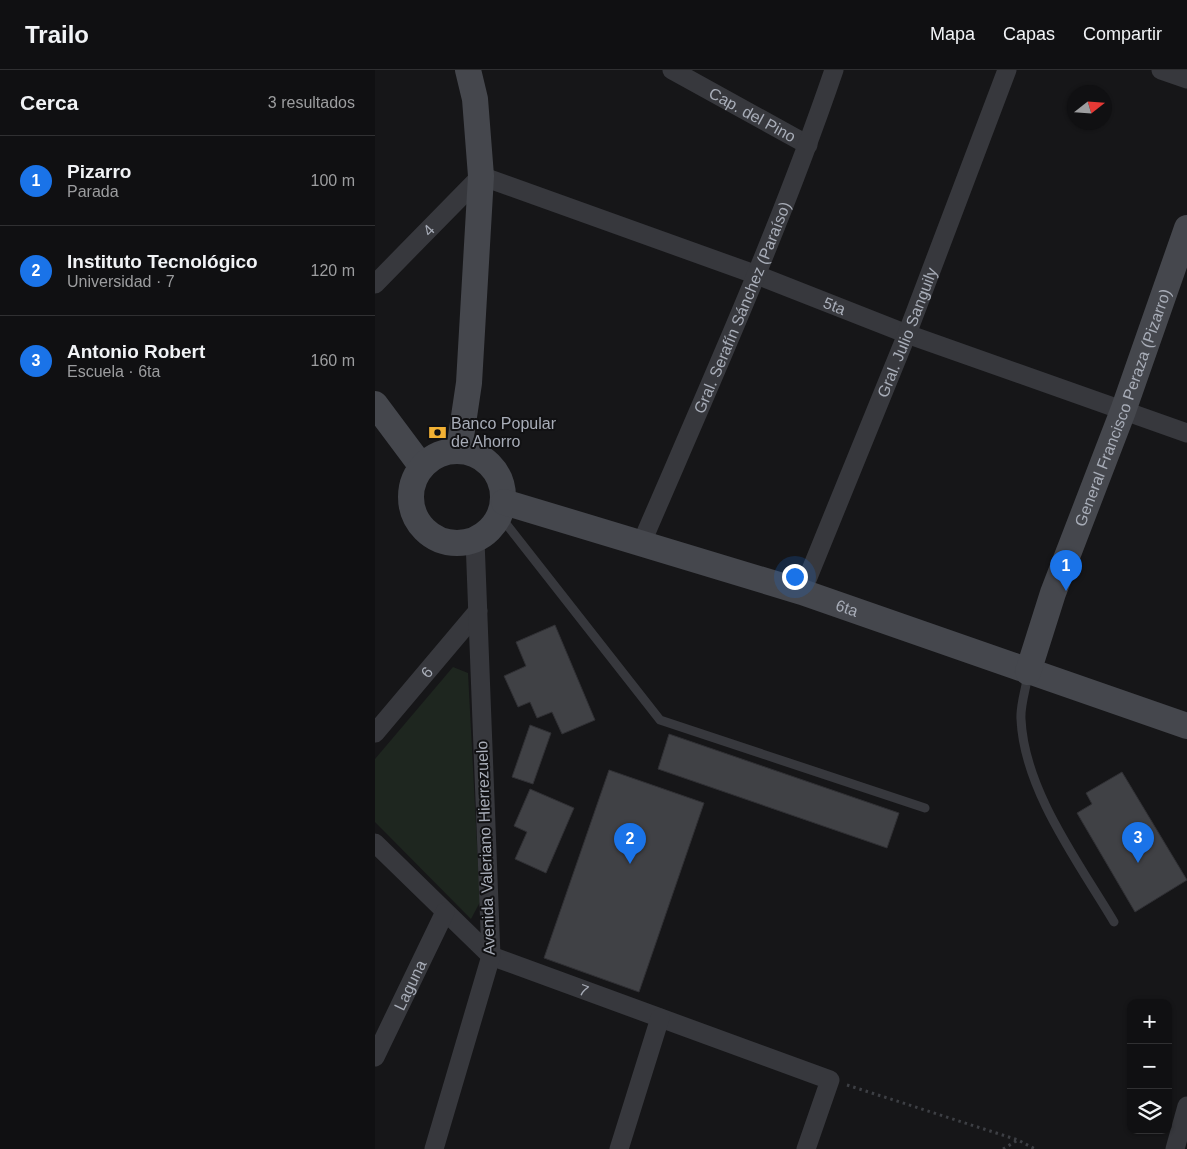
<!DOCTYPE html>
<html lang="es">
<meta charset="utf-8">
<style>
:root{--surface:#101012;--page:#1e1e20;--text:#f1f3f6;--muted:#9c9d9f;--line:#303032;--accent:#1a73e8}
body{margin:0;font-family:Arial,sans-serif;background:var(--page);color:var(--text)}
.controls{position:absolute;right:15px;bottom:15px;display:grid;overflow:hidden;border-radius:10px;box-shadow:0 1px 4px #0004}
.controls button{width:45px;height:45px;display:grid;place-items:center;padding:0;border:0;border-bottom:1px solid var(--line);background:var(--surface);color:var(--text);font:25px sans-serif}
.compass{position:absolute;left:692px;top:15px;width:45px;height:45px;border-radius:50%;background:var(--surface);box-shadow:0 1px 4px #0004;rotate:73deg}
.you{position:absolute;left:419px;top:506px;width:18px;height:18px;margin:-12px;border:4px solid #fff;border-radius:50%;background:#1a73e8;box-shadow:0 0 0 8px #1a73e833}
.badge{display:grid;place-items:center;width:32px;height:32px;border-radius:50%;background:var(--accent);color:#fff;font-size:16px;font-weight:700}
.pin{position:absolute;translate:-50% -41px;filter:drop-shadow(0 1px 2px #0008)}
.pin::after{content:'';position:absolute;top:26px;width:18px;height:15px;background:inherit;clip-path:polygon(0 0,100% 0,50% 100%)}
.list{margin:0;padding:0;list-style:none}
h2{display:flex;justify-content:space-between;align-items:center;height:65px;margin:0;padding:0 20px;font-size:21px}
h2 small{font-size:16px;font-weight:400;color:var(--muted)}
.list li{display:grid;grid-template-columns:32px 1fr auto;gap:15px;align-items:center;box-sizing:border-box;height:90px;padding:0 20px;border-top:1px solid var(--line)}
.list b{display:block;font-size:19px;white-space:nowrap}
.list p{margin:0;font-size:16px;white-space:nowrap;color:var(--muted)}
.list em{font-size:16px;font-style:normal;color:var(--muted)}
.icon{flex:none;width:28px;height:28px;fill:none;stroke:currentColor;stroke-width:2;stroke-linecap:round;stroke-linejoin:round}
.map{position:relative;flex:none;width:812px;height:1079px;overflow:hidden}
header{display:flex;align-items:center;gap:30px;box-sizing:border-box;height:70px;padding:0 25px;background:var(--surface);border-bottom:1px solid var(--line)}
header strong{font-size:24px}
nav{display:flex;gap:28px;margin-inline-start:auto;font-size:18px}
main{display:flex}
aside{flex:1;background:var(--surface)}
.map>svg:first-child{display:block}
</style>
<header>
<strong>Trailo</strong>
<nav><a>Mapa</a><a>Capas</a><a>Compartir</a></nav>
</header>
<main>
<aside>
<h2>Cerca<small>3 resultados</small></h2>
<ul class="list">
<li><span class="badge">1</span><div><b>Pizarro</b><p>Parada</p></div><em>100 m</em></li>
<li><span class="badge">2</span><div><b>Instituto Tecnológico</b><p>Universidad · 7</p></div><em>120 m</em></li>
<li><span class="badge">3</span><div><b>Antonio Robert</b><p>Escuela · 6ta</p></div><em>160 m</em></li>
</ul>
</aside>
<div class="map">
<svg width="812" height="1079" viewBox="0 0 812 1079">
<rect width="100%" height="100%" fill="#161618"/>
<path fill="#1e261f" d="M78,597l15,6 12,229 -9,17 -96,-97v-63z"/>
<path fill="#404145" stroke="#303034" d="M180,555l40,95 -33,14 -10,-22 -15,6 -7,-16 -12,5 -14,-31 22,-10 -10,-24z
M155,655l21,8 -18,51 -21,-7z
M294,664l230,79 -12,35 -229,-79z
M234,700l95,33 -65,189 -95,-34z
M747,702l65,108 -52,32 -58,-99 15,-9 -6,-11z
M155,719l44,19 -28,65 -31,-14 12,-27 -13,-6z"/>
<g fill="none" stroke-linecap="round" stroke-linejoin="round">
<path stroke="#3d3f44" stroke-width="3" stroke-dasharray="2.5 4" stroke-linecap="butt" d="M472,1015l171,55 17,9
M628,1079l15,-9"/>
<path stroke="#37383d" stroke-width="9" d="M125,446l160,204 265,88
M653,604c-2,15 -8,31 -7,45 3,71 58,144 93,203"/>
<g stroke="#37383d" stroke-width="19">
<path id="s1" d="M297,0l136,75"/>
<path d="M786,0l26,9"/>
<path id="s2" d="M0,214l106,-108 276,99 150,59 280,99"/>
<path id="s3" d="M267,472c67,-156 137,-311 192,-472"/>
<path id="s4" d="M427,522l105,-258 100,-264"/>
<path id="s5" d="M0,663l103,-122"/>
<path id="s6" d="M0,773l116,113 339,124 -24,69"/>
<path id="s7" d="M0,987l70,-145"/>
<path d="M59,1079l57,-193 -16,-416"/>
<path d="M244,1079l41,-131"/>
<path d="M800,1079l12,-43"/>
</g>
<g stroke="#45474d" stroke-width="26">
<path d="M0,334l47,63"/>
<path d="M84,380l10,-67 12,-207 -6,-77 -7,-29"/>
<circle cx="82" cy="427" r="46"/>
<path id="s8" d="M129,432l298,90 385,134"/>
<path id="s9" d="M653,602l25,-79 70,-182 64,-183"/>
</g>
</g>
<defs>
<symbol id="bank-bare" viewBox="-9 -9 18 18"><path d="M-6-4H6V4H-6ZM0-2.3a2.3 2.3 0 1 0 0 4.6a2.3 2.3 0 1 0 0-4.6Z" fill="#f2b134" stroke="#111113" stroke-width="2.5" paint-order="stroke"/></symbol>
</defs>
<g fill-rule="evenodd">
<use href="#bank-bare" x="50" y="350" width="25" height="25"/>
</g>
<g text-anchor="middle" stroke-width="4" stroke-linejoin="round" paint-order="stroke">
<g font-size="16" fill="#a8adb8" stroke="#111113">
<text dy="6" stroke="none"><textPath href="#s1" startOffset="92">Cap. del Pino</textPath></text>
<text dy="6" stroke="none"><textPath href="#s2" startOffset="76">4</textPath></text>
<text dy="6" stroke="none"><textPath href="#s2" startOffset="528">5ta</textPath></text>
<text dy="6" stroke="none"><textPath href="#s3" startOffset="255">Gral. Serafín Sánchez (Paraíso)</textPath></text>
<text dy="6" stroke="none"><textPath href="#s4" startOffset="280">Gral. Julio Sanguily</textPath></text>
<text dy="6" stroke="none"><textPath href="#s9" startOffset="281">General Francisco Peraza (Pizarro)</textPath></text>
<text dy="6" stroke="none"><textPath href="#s8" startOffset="359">6ta</textPath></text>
<text dy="6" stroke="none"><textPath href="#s5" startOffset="80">6</textPath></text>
<text transform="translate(110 778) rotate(-92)" y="6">Avenida Valeriano Hierrezuelo</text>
<text dy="6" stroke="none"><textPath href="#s7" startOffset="80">Laguna</textPath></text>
<text dy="6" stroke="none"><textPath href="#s6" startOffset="261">7</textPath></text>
</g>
<g font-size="16" fill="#a8adb8" stroke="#111113" text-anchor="start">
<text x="76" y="359">Banco Popular<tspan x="76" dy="18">de Ahorro</tspan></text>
</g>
</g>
</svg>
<div class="controls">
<button>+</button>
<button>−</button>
<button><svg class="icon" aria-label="layers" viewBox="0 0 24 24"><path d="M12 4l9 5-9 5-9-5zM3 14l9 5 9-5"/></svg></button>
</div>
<svg class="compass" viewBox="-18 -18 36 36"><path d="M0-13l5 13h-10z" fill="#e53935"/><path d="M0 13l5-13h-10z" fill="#9c9d9f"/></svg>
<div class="you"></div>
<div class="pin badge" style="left:691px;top:521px">1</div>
<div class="pin badge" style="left:255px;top:794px">2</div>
<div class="pin badge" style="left:763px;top:793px">3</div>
</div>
</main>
